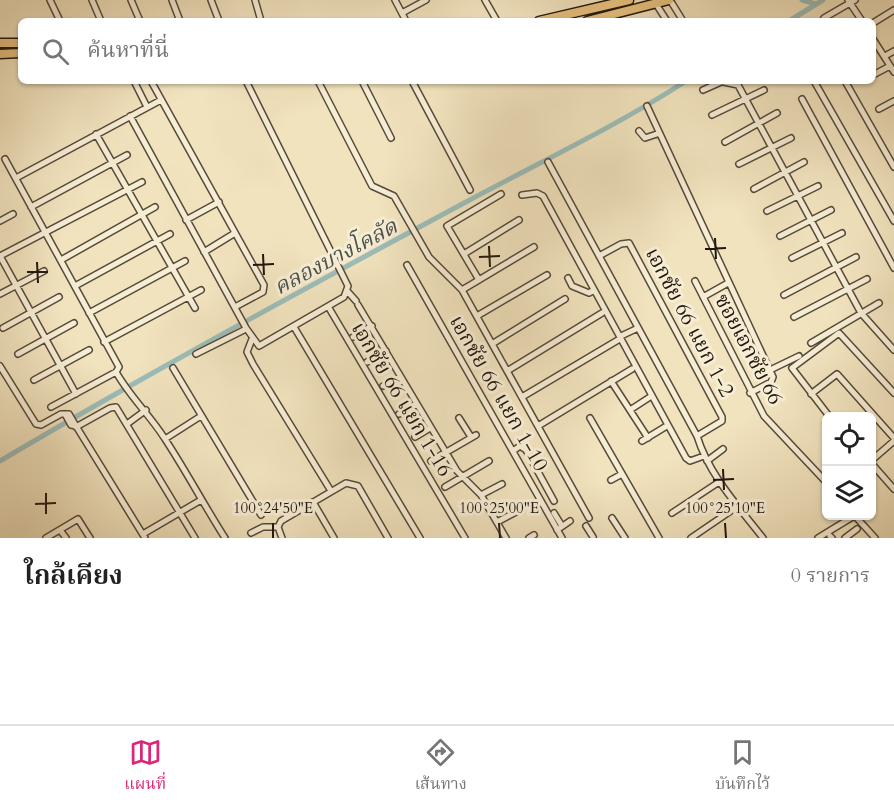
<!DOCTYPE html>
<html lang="th">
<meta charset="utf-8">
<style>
:root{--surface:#fff;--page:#f6f6f6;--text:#222;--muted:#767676;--line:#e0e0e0;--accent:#db2777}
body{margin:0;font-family:Cardo,"Noto Serif Thai",serif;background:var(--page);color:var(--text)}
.controls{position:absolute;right:18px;bottom:18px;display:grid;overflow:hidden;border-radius:9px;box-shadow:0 2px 4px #0004}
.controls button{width:54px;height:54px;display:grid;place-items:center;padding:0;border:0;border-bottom:2px solid var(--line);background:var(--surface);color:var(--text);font:30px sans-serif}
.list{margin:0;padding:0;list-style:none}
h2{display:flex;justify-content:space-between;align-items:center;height:78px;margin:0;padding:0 24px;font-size:26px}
h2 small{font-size:20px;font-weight:400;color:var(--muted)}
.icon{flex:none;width:33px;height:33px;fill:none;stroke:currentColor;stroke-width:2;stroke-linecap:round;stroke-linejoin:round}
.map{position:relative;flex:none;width:894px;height:538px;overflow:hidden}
.search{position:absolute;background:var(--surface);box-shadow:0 2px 4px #0004;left:18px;right:18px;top:18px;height:66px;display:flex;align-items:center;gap:15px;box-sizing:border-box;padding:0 21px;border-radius:9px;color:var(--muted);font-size:22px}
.sheet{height:186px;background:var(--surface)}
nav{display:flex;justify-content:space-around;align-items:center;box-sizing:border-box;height:84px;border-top:2px solid var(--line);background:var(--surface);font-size:16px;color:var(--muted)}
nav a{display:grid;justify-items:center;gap:3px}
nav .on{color:var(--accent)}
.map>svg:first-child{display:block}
</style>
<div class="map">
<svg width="894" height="538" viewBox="0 0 894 538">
<rect width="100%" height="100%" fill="#f1e3be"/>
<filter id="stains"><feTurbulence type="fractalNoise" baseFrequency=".00333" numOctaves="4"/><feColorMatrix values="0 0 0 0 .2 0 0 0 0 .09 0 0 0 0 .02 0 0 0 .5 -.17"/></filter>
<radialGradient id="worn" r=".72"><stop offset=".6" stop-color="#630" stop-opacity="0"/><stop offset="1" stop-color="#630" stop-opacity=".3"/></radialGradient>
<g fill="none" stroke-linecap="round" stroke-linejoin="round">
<path stroke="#9cbdb8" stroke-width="5" d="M802,0l14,4
M789,21l34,-21
M0,461c152,-90 308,-174 464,-258 74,-40 151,-76 222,-122"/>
<defs>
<path id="minor" d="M50,0l10,21
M92,0l9,21
M131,0l9,21
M172,0l8,21
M211,0l8,21
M255,0l6,21
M395,0l11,21
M485,0l12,21
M670,0l13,21
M848,0l14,21
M656,4l11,17
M402,13l24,-13
M824,18l31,-18
M873,23l21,-13
M873,39l21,33
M885,56l9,-5
M873,75l17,-9
M134,81l13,26
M151,81l113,204 -1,7 -28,15
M318,81l54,105 22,10 35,61 33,33 127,228
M362,81l29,57
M412,81l58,109
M719,81l19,4 123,228 33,37
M814,81l80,140
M845,81l49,86
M703,90l18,-8
M802,99l92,169
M647,106l126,271 -2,5 -21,11
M879,109l15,-8
M712,115l52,-25
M130,116l116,212 13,18 85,-49 4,-11 -102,-205
M639,131l6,7 12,-4
M96,134l99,174
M725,142l52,-29
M5,159l114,208 -3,5 -65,35
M548,162l149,274c12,39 41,70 66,102
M739,164l52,-26
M16,178l145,-78
M754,189l50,-27
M522,195l15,-2 6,3 143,262 4,3 14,-5
M31,207l96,-52
M767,211l51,-25
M186,220l33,-18
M0,221l13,-7
M780,236l51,-26
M204,252l31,-19
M464,254l55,-34
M599,256l22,-12 8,-1 93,174v4l-25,15
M792,258l50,-25
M61,260l94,-53
M407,265l155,273
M568,278l4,8 17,7 5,-3
M479,280l-32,-54 54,-32
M695,281l69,135 62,66
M75,286l95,-52
M462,290l72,-43
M348,292l8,9
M0,294l44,-23
M784,295l72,-38
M703,297l25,-14
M358,305l99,166 24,24 25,43
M329,308l136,230
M89,313l96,-52
M477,316l70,-41
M794,317l73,-38
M294,327l126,211
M3,328l56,-31
M621,336l17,-8
M353,337l19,-11
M252,339l-5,13 6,12 78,127
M104,342l97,-52
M811,343l68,-40
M492,344l73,-45
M18,354l56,-31
M196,354l50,-25
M367,362l19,-11
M0,366l36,58 5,1 20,-11h8l7,12
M173,368l88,147
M770,370l29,-14
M507,371l95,-58
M116,372c14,25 34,43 49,67 21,32 39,66 60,99
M34,380l55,-30
M611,381l37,57
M383,386l18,-9
M76,394l-76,-138 142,-74
M811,394l26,-20 57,64
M522,397l96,-57
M630,410l20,-13
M65,414l6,11 5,1
M399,414l17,-10
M829,416l-37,-48 47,-35 55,60
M459,418l12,19
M590,418l69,120
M127,424l19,-14
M76,426l69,112
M538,426l94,-57
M76,427l34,-19 6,-1 79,131
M415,437l15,-9
M165,439l36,-23
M642,441l23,-14
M513,451l7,-5 6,4 28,51
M872,460l22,-19
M431,461l45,-26
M707,461l16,-12
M872,464l22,25
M611,480l11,-6
M445,487l44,-26
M481,495l21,-11
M313,502l21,36
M554,513l8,13
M672,513l47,-31
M855,516l20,22
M612,518l13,20
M497,522l21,-11
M586,526l7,11
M278,527l3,-6 65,-38 12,3 30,52
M278,527l4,11
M60,530l6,8
M557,530l13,-9
M251,533l12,-6h15
M143,534l58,-34
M830,536l2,2
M46,538l32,-19 12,19
M529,538l5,-3
M691,538l47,-32
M818,538l36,-22
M845,538l12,-9"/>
<path id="primary" d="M539,21l90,-21
M587,21l82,-21
M0,43h21
M0,54l21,-1"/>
</defs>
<use href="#minor" stroke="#564a39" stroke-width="8"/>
<use href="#primary" stroke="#22170d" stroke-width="11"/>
<use href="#minor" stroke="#f6edd5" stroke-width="5"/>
<use href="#primary" stroke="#e8c27f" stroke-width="8"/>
</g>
<path fill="none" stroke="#22170d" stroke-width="2" d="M715,238l1,21M489,246l1,21M705,249l21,-1M263,254l1,21M479,257l21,-1M37,262l1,21M253,265l21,-1M27,272h21M723,469l1,21M713,480l21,-1M46,493v21M35,504l21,-1M273,523v15M499,523l1,15M725,523l1,15"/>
<g text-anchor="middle" stroke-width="6" stroke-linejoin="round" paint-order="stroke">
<g font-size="21" fill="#22170d" stroke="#f6edd5">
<text transform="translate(690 322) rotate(62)" y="7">เอกชัย 66 แยก 1-2</text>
<text transform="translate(749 349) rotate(62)" y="7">ซอยเอกชัย 66</text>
<text transform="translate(499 393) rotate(60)" y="7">เอกชัย 66 แยก 1-10</text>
<text transform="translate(402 399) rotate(59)" y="7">เอกชัย 66 แยก 1-16</text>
</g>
<g font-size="22" font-style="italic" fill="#4d5149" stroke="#f6edd5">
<text transform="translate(335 256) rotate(-28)" y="8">คลองบางโคลัด</text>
</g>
</g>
<g font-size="15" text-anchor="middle" fill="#22170d" stroke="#f6edd5" stroke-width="6" stroke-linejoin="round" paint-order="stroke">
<text x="273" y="513">100°24'50"E</text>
<text x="499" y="513">100°25'00"E</text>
<text x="725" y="513">100°25'10"E</text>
</g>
<rect width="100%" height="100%" filter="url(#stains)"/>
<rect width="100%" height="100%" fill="url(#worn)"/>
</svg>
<div class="controls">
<button><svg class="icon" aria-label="locate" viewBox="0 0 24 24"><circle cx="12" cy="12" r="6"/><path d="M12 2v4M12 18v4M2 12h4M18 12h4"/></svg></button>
<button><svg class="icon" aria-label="layers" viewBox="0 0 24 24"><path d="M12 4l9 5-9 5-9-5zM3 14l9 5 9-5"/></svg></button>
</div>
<div class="search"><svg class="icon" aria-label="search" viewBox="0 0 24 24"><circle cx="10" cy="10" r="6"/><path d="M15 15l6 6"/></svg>ค้นหาที่นี่</div>
</div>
<section class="sheet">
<h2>ใกล้เคียง<small>0 รายการ</small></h2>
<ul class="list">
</ul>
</section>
<nav>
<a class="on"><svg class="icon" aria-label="map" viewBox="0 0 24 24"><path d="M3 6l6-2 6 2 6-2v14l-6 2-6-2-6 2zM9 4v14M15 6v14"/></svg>แผนที่</a>
<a><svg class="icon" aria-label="directions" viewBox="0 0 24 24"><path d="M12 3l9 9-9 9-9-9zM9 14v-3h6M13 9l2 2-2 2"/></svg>เส้นทาง</a>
<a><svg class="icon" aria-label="saved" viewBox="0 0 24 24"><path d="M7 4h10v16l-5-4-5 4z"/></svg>บันทึกไว้</a>
</nav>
